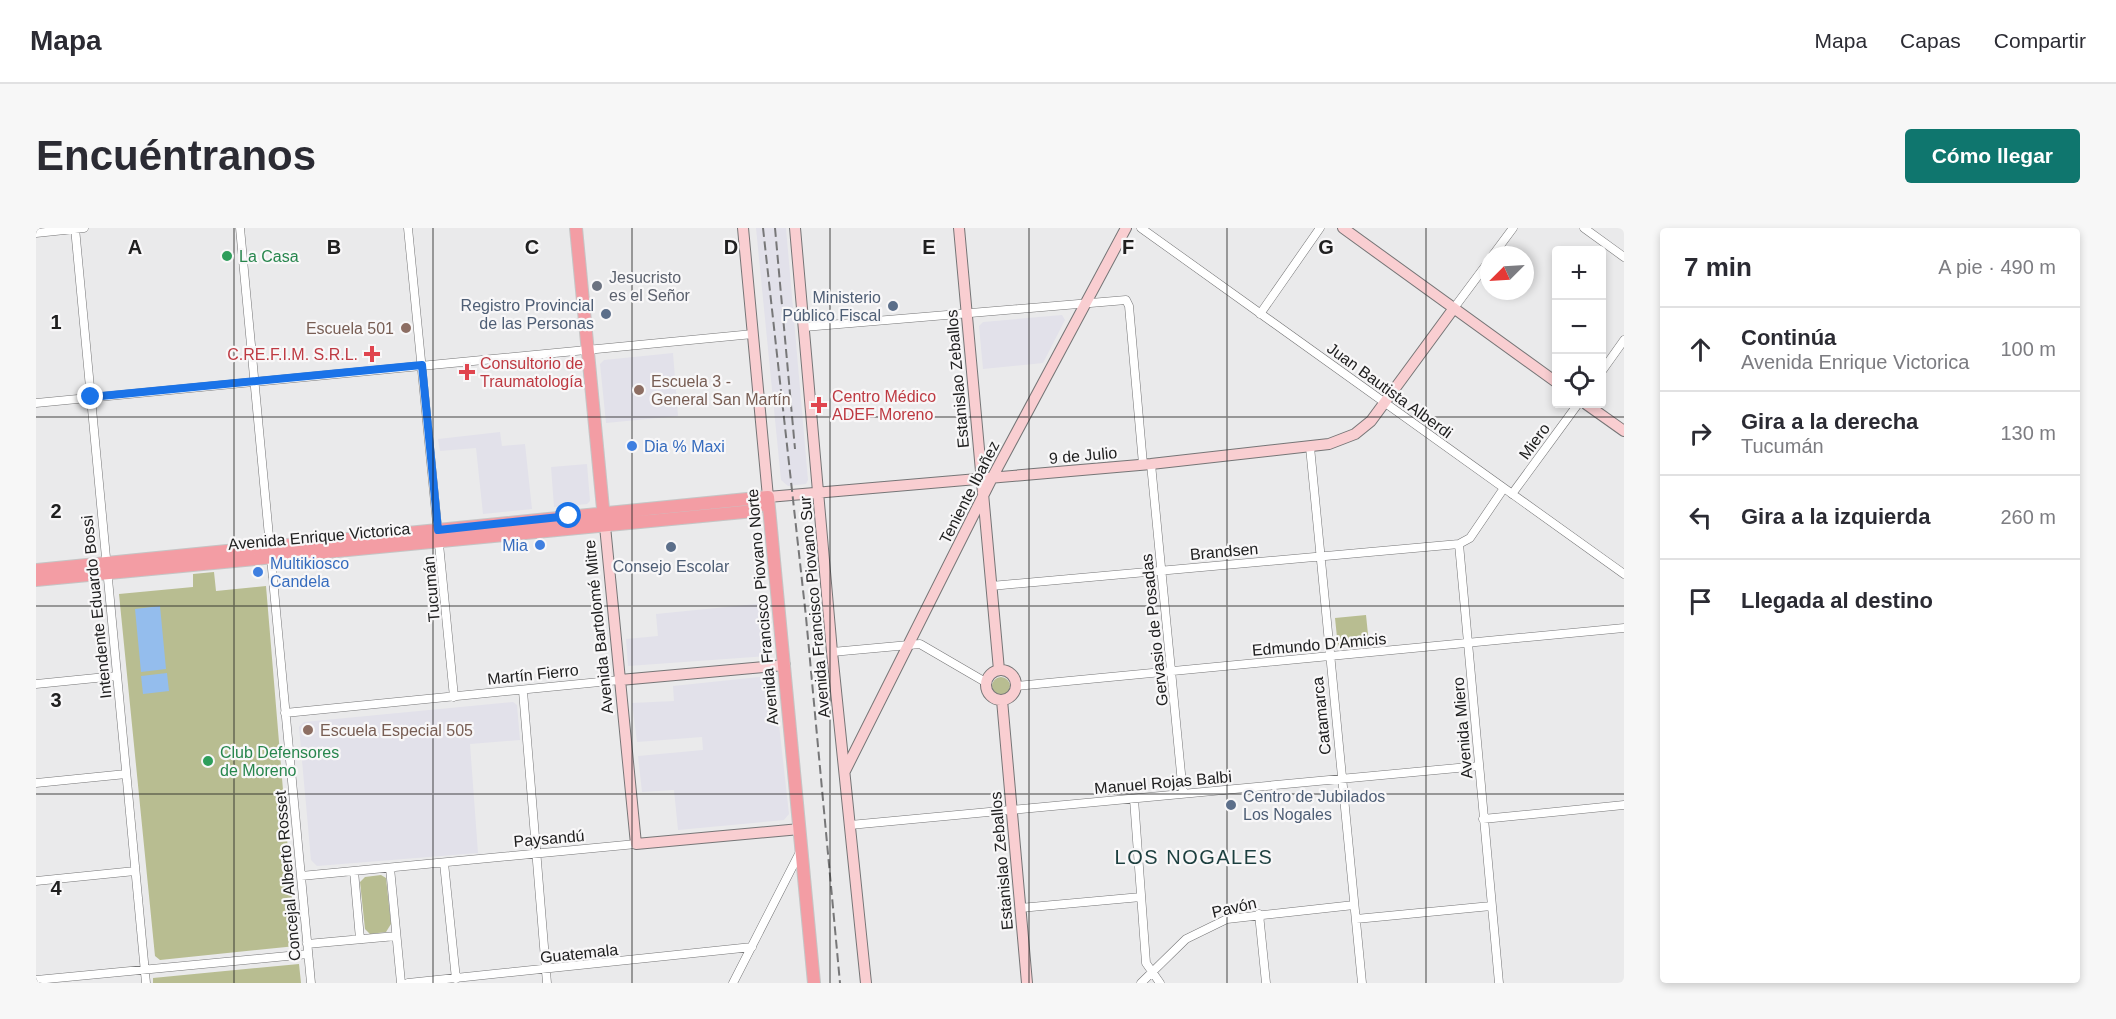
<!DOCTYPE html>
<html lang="es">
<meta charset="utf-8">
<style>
:root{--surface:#fff;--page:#f7f7f7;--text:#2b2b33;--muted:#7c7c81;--line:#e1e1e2;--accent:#0f766e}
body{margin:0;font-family:Arial,sans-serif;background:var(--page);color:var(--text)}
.controls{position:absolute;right:18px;top:18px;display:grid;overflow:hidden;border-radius:6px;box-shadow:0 3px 9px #0003}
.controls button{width:54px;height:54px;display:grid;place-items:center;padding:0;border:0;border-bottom:2px solid var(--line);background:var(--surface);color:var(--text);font:30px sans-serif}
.compass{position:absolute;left:1444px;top:18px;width:54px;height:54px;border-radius:50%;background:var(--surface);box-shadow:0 3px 9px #0003;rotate:246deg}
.stop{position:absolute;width:18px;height:18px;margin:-14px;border:4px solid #1a73e8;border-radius:50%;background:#fff}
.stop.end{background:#1a73e8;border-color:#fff;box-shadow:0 2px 6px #0008}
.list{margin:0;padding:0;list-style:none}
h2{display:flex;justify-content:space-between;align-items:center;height:78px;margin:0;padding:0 24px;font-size:26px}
h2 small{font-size:20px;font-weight:400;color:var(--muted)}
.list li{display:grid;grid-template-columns:39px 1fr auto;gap:18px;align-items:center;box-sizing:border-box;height:84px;padding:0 24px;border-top:2px solid var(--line)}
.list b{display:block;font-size:22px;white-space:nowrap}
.list p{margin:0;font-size:20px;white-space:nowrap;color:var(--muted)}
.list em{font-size:20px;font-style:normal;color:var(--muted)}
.icon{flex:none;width:33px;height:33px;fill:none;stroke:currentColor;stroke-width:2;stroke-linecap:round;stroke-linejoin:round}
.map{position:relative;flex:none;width:1588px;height:755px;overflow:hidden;border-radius:6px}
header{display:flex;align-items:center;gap:36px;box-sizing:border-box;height:84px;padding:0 30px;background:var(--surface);border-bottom:2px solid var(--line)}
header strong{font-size:28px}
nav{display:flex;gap:33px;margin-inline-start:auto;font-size:21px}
.intro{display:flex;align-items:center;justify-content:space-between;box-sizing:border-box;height:144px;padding:0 36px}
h1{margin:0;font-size:42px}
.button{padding:15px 27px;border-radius:6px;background:var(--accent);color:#fff;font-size:21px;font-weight:700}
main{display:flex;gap:36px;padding:0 36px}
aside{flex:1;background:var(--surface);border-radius:6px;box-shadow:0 3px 9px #0003}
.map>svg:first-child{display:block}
</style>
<header>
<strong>Mapa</strong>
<nav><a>Mapa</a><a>Capas</a><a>Compartir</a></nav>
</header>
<div class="intro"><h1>Encuéntranos</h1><a class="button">Cómo llegar</a></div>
<main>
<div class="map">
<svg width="1588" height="755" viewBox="0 0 1588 755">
<rect width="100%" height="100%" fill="#eaeaeb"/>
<path fill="#e2e1ea" d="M720,0h30l22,252 -2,4 -18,2 -7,-6z
M1026,87l3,5 -22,43 -60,6 -4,-43 4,-4z
M637,125l5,63 -72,7 -6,-59 4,-4z
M464,204l2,14 23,-2 7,65 -49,5 -7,-66 -36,3 -2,-12z
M551,236l3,37 -3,3 -33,3 -3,-40z
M731,375l4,49 -3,4 -140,10 -2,-27 32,-3 -2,-22z
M733,448l5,4 15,134 -5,6 -106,10 -4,-40 -32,2 -4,-36 65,-6 -1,-13 -65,5 -5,-39 42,-2 -1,-15z
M477,474l4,3 3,35 -50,4 8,109 -161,13 -6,-6 -12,-133 5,-5z"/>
<path fill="#b8bd91" d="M178,344l2,19 50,-5 30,360 -136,14 -5,-4 -36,-362 74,-7v-13z
M1330,387l3,29 -31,3 -3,-29z
M956 458a9 9 0 1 1 18 0a9 9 0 1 1-18 0Z
M345,647l5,3 5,46 -5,8 -16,2 -5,-5 -5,-47 5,-5z
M263,736l2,19h-148v-5z"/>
<path fill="#94bded" d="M124,378l6,63 -25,3 -6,-63z
M131,445l2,18 -26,3 -2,-18z"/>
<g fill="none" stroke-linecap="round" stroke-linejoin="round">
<defs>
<path id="street" d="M39,0l71,755
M204,0l71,755
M372,0l46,469
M1105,0l483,346
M1548,0l40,29
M0,5l48,-5
M1457,27l20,-27
M1418,80l35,-47
M1224,86l60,-86
M768,99l322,-27 3,6 14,158
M1566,143l22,-31
M0,175l717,-69
M1274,219l52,536
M1115,236l32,330
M1476,266l66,-90
M1423,316l40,439
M955,358l468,-42 11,-6 34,-50
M796,424l88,-8 67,39
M0,456l80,-8
M980,458l608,-58
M487,463l24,292
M249,485l335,-33
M0,555l90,-9
M1098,571l12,164 14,20
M1447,591l141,-14
M814,597l629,-59
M408,635l12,116
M354,640l11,115
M318,643l6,68
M265,648l335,-32
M0,653l99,-10
M984,680l121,-11
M1223,686l7,69
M1320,691l135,-13
M271,716l89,-8
M0,752l272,-26
M372,755l344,-36
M697,755l67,-131
M1105,755l45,-44 41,-20 127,-14"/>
<path id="secondary" d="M707,0l25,269 383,-33 178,-20 26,-10 16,-13 83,-113
M759,0l37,424 34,331
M923,0l40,442
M1307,0l213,154
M1550,176l38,27
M569,298l31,318 164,-15
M950 457a15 15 0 1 1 30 0a15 15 0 1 1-30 0Z
M584,452l165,-15
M966,472l25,283
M809,543l147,-293 134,-250"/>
<path id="primary" d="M540,0l28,291
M732,269l46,486
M0,342l732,-73
M0,352l718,-69 14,-14"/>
</defs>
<use href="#street" stroke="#757576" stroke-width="9"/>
<use href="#secondary" stroke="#757576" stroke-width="12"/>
<use href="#primary" stroke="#c5c5c5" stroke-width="14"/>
<use href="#street" stroke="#fff" stroke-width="8"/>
<use href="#secondary" stroke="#f9ced1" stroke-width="10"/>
<use href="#primary" stroke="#f39da4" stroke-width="12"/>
<path stroke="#777778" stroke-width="2" stroke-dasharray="9 4.5" stroke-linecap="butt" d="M727,0l43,389 34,366
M739,0l20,221"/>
</g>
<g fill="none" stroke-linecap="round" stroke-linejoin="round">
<path stroke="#1a73e8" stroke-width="8" d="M55,169l331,-32 16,165 131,-14"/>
</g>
<path fill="none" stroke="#202020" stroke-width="1.5" stroke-opacity="0.55" d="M198,0v755M397,0v755M596,0v755M794,0v755M993,0v755M1191,0v755M1390,0v755M0,189h1588M0,378h1588M0,566h1588"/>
<g fill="#2e9e5b" stroke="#f8f7f8" stroke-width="2">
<circle cx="191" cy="28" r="6"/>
<circle cx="172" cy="533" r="6"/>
</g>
<circle fill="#6b7280" stroke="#f8f7f8" stroke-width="2" cx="561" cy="58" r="6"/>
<g fill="#5c6f8a" stroke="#f8f7f8" stroke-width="2">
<circle cx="857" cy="78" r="6"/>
<circle cx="570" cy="86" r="6"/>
<circle cx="635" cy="319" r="6"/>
<circle cx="1195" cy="577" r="6"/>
</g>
<g fill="#8d6e63" stroke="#f8f7f8" stroke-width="2">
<circle cx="370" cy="100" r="6"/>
<circle cx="603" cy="162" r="6"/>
<circle cx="272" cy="502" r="6"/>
</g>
<g fill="#e0444e" stroke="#f8f7f8" stroke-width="2">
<path d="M333 117h6v6h6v6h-6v6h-6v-6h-6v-6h6z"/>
<path d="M428 135h6v6h6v6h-6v6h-6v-6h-6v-6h6z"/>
<path d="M780 168h6v6h6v6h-6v6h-6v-6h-6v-6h6z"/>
</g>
<g fill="#3f7fe0" stroke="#f8f7f8" stroke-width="2">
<circle cx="596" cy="218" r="6"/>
<circle cx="504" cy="317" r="6"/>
<circle cx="222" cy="344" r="6"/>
</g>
<g text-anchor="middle" stroke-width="4.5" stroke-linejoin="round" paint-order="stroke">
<g font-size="16" fill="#27864d" stroke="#f8f7f8" text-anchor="start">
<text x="203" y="34">La Casa</text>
<text x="184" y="530">Club Defensores<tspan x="184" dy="18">de Moreno</tspan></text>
</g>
<g font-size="16" fill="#5b616d" stroke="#f8f7f8" text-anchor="start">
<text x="573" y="55">Jesucristo<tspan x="573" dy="18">es el Señor</tspan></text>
</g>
<g font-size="16" fill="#4e5e75" stroke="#f8f7f8" text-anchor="end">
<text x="845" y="75">Ministerio<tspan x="845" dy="18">Público Fiscal</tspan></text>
<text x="558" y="83">Registro Provincial<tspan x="558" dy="18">de las Personas</tspan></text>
<text x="635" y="344" text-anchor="middle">Consejo Escolar</text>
<text x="1207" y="574" text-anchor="start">Centro de Jubilados<tspan x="1207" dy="18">Los Nogales</tspan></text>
</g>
<g font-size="16" fill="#785e54" stroke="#f8f7f8" text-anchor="start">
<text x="358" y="106" text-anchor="end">Escuela 501</text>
<text x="615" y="159">Escuela 3 -<tspan x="615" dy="18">General San Martín</tspan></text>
<text x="284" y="508">Escuela Especial 505</text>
</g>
<g font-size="16" fill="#be3a42" stroke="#f8f7f8" text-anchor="start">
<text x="322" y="132" text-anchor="end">C.RE.F.I.M. S.R.L.</text>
<text x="444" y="141">Consultorio de<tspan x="444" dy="18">Traumatología</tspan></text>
<text x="796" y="174">Centro Médico<tspan x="796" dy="18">ADEF Moreno</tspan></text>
</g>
<g font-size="16" fill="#202020" stroke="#f8f7f8">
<text transform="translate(921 151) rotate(-95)" y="6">Estanislao Zeballos</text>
<text transform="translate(1354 162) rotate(36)" y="6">Juan Bautista Alberdi</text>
<text transform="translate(1498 213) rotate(-54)" y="6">Miero</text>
<text transform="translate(1047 227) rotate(-5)" y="6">9 de Julio</text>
<text transform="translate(933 264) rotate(-63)" y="6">Teniente Ibañez</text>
<text transform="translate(283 308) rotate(-5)" y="6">Avenida Enrique Victorica</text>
<text transform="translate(1188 323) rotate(-5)" y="6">Brandsen</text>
<text transform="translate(395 361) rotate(-95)" y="6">Tucumán</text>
<text transform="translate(60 379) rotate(-96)" y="6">Intendente Eduardo Bossi</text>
<text transform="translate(726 379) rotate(-95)" y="6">Avenida Francisco Piovano Norte</text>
<text transform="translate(778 379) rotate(-95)" y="6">Avenida Francisco Piovano Sur</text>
<text transform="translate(562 399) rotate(-96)" y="6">Avenida Bartolomé Mitre</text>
<text transform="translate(1118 402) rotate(-96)" y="6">Gervasio de Posadas</text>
<text transform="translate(1283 416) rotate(-5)" y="6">Edmundo D'Amicis</text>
<text transform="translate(497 446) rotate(-6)" y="6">Martín Fierro</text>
<text transform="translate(1285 488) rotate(-96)" y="6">Catamarca</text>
<text transform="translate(1426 500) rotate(-95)" y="6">Avenida Miero</text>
<text transform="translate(1127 554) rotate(-5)" y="6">Manuel Rojas Balbi</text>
<text transform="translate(513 610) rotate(-5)" y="6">Paysandú</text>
<text transform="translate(965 633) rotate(-95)" y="6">Estanislao Zeballos</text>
<text transform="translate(251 648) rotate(-95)" y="6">Concejal Alberto Rosset</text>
<text transform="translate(1198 679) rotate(-13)" y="6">Pavón</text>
<text transform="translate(543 725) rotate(-6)" y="6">Guatemala</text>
</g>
<g font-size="16" fill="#366cbe" stroke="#f8f7f8" text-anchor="start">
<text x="608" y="224">Dia % Maxi</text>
<text x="492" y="323" text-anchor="end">Mia</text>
<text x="234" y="341">Multikiosco<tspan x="234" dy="18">Candela</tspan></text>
</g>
<g font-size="20" letter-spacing="1.5" fill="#1c3f3f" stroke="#f8f7f8">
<text x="1158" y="636">LOS NOGALES</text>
</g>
</g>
<g font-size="20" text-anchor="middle" font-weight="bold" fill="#202020" stroke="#f8f7f8" stroke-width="4.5" stroke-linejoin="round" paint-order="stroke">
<text x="99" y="26">A</text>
<text x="298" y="26">B</text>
<text x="496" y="26">C</text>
<text x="695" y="26">D</text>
<text x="893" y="26">E</text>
<text x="1092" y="26">F</text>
<text x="1290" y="26">G</text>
<text x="20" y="101">1</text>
<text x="20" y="290">2</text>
<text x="20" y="479">3</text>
<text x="20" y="667">4</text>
</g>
</svg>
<div class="controls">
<button>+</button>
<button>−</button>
<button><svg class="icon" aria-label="locate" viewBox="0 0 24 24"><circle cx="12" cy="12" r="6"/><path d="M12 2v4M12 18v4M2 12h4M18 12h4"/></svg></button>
</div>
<svg class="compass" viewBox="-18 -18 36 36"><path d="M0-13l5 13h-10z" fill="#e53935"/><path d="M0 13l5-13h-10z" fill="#7c7c81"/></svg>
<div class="stop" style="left:533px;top:288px"></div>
<div class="stop end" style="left:55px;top:169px"></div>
</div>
<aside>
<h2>7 min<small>A pie · 490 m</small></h2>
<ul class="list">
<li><svg class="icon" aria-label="ahead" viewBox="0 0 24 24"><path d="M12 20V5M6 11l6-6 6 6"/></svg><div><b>Continúa</b><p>Avenida Enrique Victorica</p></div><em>100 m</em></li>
<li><svg class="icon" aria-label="right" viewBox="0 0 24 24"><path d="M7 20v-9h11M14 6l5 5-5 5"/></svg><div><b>Gira a la derecha</b><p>Tucumán</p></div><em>130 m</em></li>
<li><svg class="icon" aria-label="left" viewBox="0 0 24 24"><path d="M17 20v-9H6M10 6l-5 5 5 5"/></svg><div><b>Gira a la izquierda</b></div><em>260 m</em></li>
<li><svg class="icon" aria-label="arrive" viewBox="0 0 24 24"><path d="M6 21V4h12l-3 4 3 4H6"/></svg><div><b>Llegada al destino</b></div></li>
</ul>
</aside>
</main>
